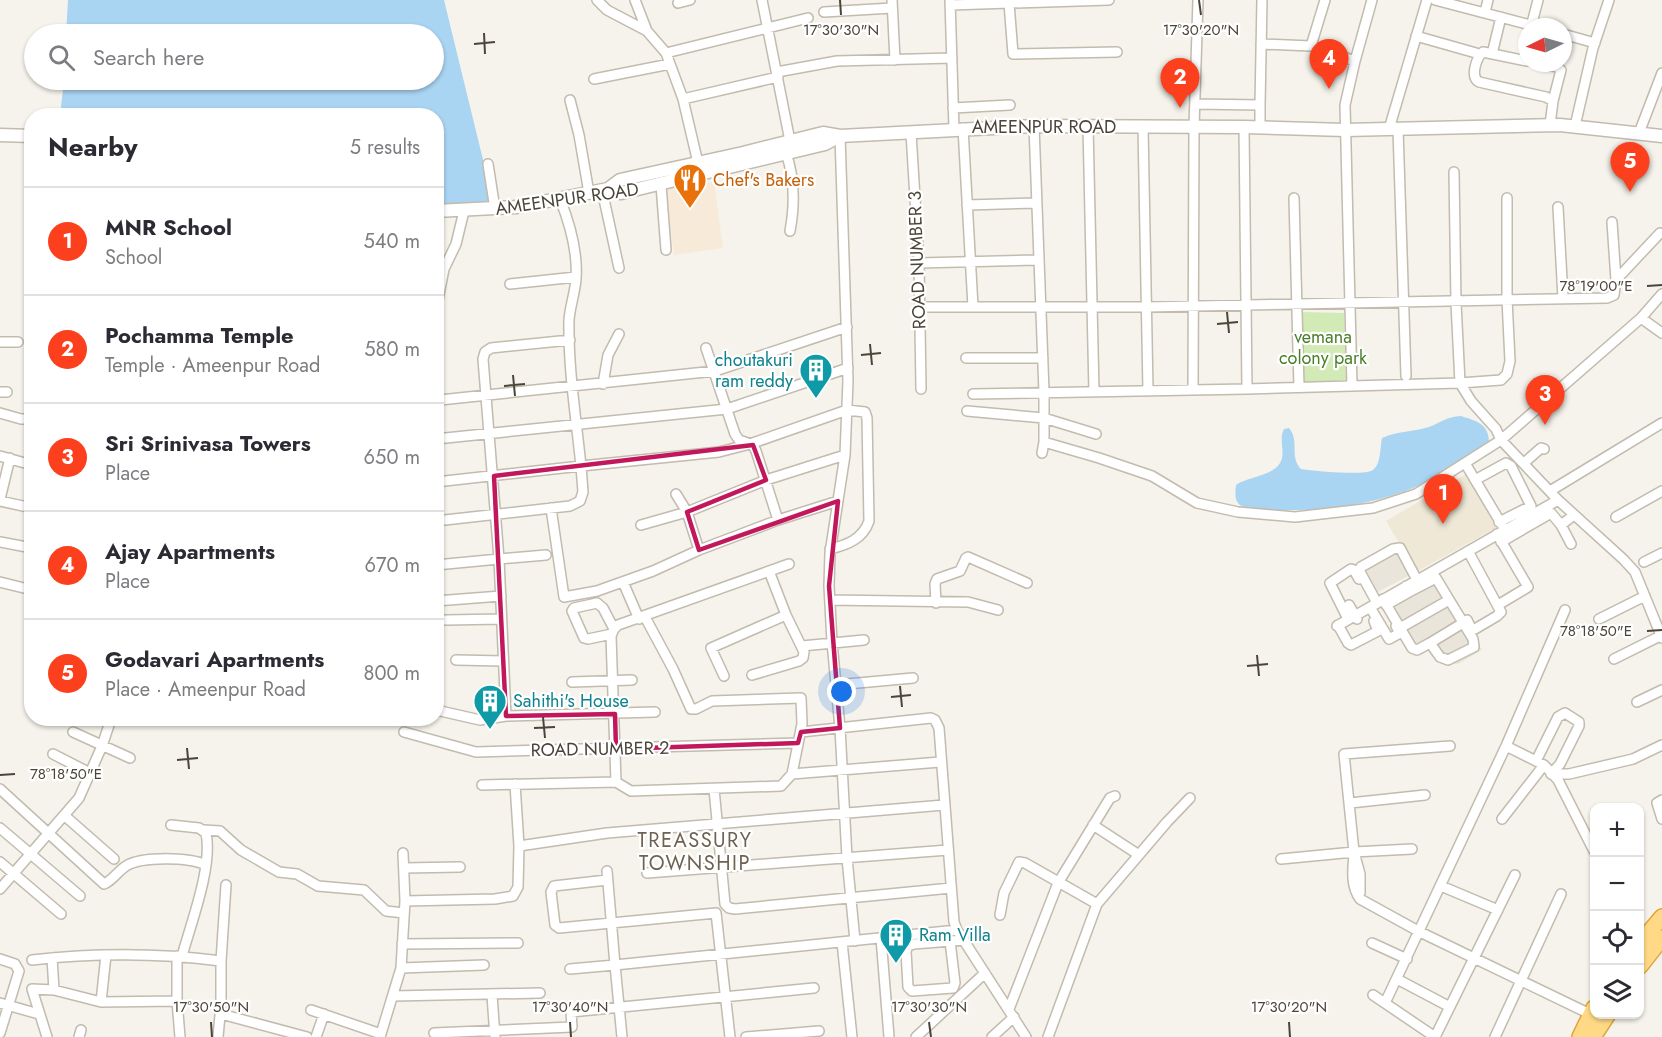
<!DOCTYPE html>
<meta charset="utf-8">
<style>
:root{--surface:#fff;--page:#f7f7f7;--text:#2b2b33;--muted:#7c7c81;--line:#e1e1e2;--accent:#fc3f1d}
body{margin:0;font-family:Jost,sans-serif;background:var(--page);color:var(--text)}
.controls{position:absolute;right:18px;bottom:18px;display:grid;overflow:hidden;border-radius:12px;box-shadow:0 2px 4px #0004}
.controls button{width:54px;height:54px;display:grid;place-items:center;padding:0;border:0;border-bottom:2px solid var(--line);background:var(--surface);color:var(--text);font:30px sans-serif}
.compass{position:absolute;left:1518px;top:18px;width:54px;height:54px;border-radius:50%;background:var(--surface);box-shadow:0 2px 4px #0004;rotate:265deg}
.you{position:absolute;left:842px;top:692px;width:21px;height:21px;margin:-15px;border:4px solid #fff;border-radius:50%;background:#1a73e8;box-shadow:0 0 0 9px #1a73e833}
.badge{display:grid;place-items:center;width:39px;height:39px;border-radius:50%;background:var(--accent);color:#fff;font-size:20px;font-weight:700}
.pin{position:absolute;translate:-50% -50px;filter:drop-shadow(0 2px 3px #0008)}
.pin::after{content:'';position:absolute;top:32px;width:21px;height:18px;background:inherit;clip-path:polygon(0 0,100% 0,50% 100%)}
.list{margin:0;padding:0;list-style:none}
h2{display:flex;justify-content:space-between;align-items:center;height:78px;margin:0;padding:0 24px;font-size:26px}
h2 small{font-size:20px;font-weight:400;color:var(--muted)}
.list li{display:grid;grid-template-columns:39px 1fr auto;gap:18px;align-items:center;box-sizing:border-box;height:108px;padding:0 24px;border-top:2px solid var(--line)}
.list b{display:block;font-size:22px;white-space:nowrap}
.list p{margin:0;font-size:20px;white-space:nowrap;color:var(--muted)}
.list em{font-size:20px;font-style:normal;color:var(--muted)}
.icon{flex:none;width:33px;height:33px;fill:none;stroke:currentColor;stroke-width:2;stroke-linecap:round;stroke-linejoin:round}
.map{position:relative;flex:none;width:1662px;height:1037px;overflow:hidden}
.search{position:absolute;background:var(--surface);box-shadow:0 2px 4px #0004;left:24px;top:24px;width:420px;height:66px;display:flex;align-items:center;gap:15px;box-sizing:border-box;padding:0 21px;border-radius:33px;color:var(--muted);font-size:22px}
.panel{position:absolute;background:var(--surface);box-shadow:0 2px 4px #0004;left:24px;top:108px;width:420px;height:618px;border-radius:24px}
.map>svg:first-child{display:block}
</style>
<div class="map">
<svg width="1662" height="1037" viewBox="0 0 1662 1037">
<rect width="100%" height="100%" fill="#f6f3ec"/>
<path fill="#eae5da" d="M1399,542l17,30 -46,24 -16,-28z
M1436,573l46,77 -24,14 -17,-3 -12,-11 -14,6 -33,-52z"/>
<path fill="#f7ead8" d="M714,182l9,66 -49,7 -9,-66z"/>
<path fill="#efe8d6" d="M1468,473l31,53 -83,46 -30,-51z"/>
<path fill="#d2eab5" d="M1301,312l43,1 2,68 -45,5z"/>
<path fill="#a9d4f2" d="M68,0h376l51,209 -58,2 -1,-95h-376l4,-36h370v-46h-368z
M1461,416c15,5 27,7 28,25l-6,8c-21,13 -42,27 -65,37 -51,22 -110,27 -165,23 -17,-2 -19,-8 -17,-24 13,-9 42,-9 46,-27 2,-9 -3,-20 2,-29l5,-1c11,13 0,29 12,41 12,2 65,7 72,1 8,-6 7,-22 9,-32 15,-7 32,-6 47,-11 13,-5 17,-10 32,-11z"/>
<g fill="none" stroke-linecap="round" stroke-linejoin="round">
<defs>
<path id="minor" d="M597,0l10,10 40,21
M635,0l12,31 19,22 17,46 15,64
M762,0l28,141
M892,0l3,60
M950,0l4,129
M1325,0l-14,46 44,15
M1435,0l103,27
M678,3l12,-3
M1009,3l4,51 104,-2
M950,5l159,-5
M824,12l68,-4
M1485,12l3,-12
M1531,27l7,-27
M1563,34l32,9
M1416,36l60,17
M1527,39l-2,6 2,2
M1261,44l50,2
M666,53l142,-35
M1492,54l9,-37
M1527,61l-44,-9c-7,6 -13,25 -4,30l67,15 7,4
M1537,63l20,4 4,3 -8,31 -3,24
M777,72l60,-11 115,-3
M594,79l76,-15
M683,99l95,-22
M570,100l9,35 10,58
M1196,104l64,1 2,-105
M953,108l57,-3
M1034,126l10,266v50l-2,11
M1088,126l6,266
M1575,126l18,-78 16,-48
M1143,127l5,264
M1244,127l3,262
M1260,127v-22
M963,128l10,179
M1389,129l38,-129
M1398,129l8,247
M911,133l8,130 2,126
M1639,133l23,-60
M840,136l8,245 -3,74 -15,98 -1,33 3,56 8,86 7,130 8,83
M786,153c9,26 9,51 4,78
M488,164l7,45
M1454,172l2,131 4,80 11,18 25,28 5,11 57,60 65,59 12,13 27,66
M661,185l5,65
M602,190l17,78
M1294,198l5,189
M560,199c10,25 18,52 16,80 -1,14 -6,27 -7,41 -1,48 7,97 12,146l138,-14 31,-8 97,-34 18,2 2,6 2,103c-6,18 -22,24 -39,28
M967,205l69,-2
M1558,207l5,91
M919,263l119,-3
M32,275v108
M1616,280l44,-47
M510,284l66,-7
M920,307h226l461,-9 7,-3 2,-15 -4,-58
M436,310l8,-41 12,-25 8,-33
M1641,318l21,15
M0,342h18
M706,348l29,86 4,6 14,5 3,6 22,69
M966,358h77
M603,384l5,-29 11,-21
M1352,386l-7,-281 10,-44 17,-61
M1193,390l1,-263 4,-127
M0,392h7
M973,394l274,-5 213,-6 41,-3 6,-6 3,-13 -3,-62v-101
M440,400l275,-29 132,-44
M967,411l77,7 52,16
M0,413l21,6h11
M436,439l291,-30 121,-41
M1044,442l55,16 53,18 45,27 41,9 57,5 78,-9 43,-14 85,-54 140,-122 21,-24
M0,456l32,9
M1465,463l37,62
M1524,463l17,-15 3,1
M1475,480l31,-17 5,3 20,40 -32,16
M436,482l145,-16 2,26 -3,9 -10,5 -134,15
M1550,491l112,-68
M676,494l11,18 12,38
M0,499l10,-41
M0,501l32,7
M551,508l13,89 33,-6 56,-20 46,-21 79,-30 60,-19
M1616,517l46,-26
M641,525l46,-13 79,-32 79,-25
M1561,525l10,19
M1497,534l31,53 -30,18
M0,542l32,6
M1501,542l50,-29 10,12 13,-10
M546,555l-47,4 -16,-200 2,-7 6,-4 79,-8
M1644,562l18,-9
M436,565l63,-6 7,157 149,-4
M0,582l32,8
M623,582l16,37
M1383,599l29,49 5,2 13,-7 10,14 8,3 26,-13 -1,-8 -37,-61 -27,14 -3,-6
M830,600l138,2 30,8
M436,601l65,-5
M936,603l-1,-19 2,-5 23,-8 6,-13 2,-1 59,26
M1377,603l-18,-33 2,-3 32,-18 7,-1 17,32
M1349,605l8,14
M1386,605l23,-13
M1370,607l19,32 11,-6 -4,-7
M645,617l28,52 18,40h5l16,-8 89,-3 1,26 -10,50
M1348,619l-18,-36 21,-14 3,1 5,9
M1599,619l46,-23
M446,620l55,-1
M1467,620l4,8 4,1 22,-13 4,-4 -33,-61
M1338,625l10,18 3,2 27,-14 -4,-10
M1337,626l221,-126
M1400,628l49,-28
M612,634l-24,5 -4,-1 -12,-27 2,-3 23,-5 6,5 11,21
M1430,643l33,-20
M802,646l62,-6
M1614,659l48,-24
M456,660l47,1
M752,675l47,-14 4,-3 1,-6 -18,-37 -17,-44
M724,676l-13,-28 75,-33
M572,682l60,-2
M836,685l77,-7
M1637,702l25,-12
M436,710l44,10 26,-4
M73,732l57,26
M404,732l72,20 322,-9
M801,732l130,-14 4,2 4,8 15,194 3,8 69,107
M1506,746l38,19 14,15 36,71
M53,754l37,19
M1536,761l22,-44 7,-4 14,9v4l-19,38 -9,10
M1551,774h18l64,-15 29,-14
M616,782l-5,-146 3,-7 4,-4 171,-61
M515,784l4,62 88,-13 337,-28
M482,785l134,-3 15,9 150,-5 11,-12 148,-12
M0,789l104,95c8,-3 14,-13 22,-18 16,-10 63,-9 80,-1
M714,789l11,115 4,4 6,1 216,-21
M1662,800l-5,3 5,16
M1350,803l75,-8
M65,816l49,43
M1502,819l42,-54
M171,825l28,3 7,5c7,33 -15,90 -24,123
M1093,825l46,30
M0,828l80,68
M204,830l16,1 21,19 38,22 18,2 21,12 46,4 22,21 18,2
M1354,852c-1,17 -4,33 6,47l60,33 170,82
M1281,859l73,-7 58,-3
M0,862l61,52
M404,868l56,-1
M647,873l301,-23
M607,880l-53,6 -3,6 4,33 4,3 157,-15 14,124
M1441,886l57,24
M0,889l79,-91 23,-52 8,-24
M1360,893v-19l-6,-22 -10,-98 106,-8
M405,901l90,-2 18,-3 5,-9 1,-41
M1000,915l4,-22 15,-31 6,1 72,41
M881,938l8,99
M950,941l5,42 -2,5 -41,3 -4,-4 -2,-36 2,-5 6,-2 50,-4
M842,942l10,95
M1372,943l35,16
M402,944l116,-1
M52,958l2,32 47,12 76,-1v-45
M0,959l15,5 4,7 -19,62
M32,960c63,-7 126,-7 189,1v43l-3,33
M221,961l5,-76
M401,968l83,-3
M570,969l45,-4 -8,-94
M1397,979l53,28
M492,995l3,42
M1373,995l62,42
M393,996l147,-3
M177,1001l3,36
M101,1002l5,-47
M0,1003l39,11
M1385,1003l121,-257 59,-136
M1009,1009l49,-126 52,-85 5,-2
M311,1010l70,24
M221,1014l86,23
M434,1033l138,-6 -1,-15 243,-24
M47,1037l-15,-48 22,1
M79,1037l2,-7
M316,1037l8,-23
M380,1037l21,-69 4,-67 -2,-48
M622,1037l-7,-72 342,-35
M746,1037l73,-6
M916,1037l69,-64
M992,1037l22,-20
M1048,1037l49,-133 70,-82 23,-24
M1435,1037l80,-162
M1495,1037l66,-143"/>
<path id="tertiary" d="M0,135l32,1
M608,189l12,-9 123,-27 80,-20 17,3
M436,211l81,-4 91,-18 13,4 204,-49 15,-8 194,-10 210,1 101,3 215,-5 102,11"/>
<path id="trunk" d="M1640,943l22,-26
M1640,966l22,-28
M1580,1037l14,-29
M1593,1037l15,-23"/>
</defs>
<use href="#minor" stroke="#c2bbae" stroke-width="12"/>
<use href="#tertiary" stroke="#c2bbae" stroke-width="15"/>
<use href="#trunk" stroke="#e0a43c" stroke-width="18"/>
<use href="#minor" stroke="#fff" stroke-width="9"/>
<use href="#tertiary" stroke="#fff" stroke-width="12"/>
<use href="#trunk" stroke="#ffd985" stroke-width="15"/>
</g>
<path fill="none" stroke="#c2185b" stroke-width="4.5" stroke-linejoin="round" d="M753,445l13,35 -79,32 12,38 139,-49 -9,85 11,142 -39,4 -3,11 -182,6 -1,-35 -109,2 -12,-240z"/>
<path fill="none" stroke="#4b4439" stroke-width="2" d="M840,0l1,15M1199,0l2,15M484,33l1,21M474,44l21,-2M1647,286l15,-1M1227,312l2,21M1217,324l21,-2M870,344l2,21M861,355l20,-2M513,375l2,21M504,386l21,-2M1647,631l15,-1M1257,655l2,21M1247,666l21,-2M900,686l2,21M891,697l20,-2M543,717l2,21M534,728l21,-1M187,748l2,21M177,760l21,-2M0,775l15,-1M211,1022l1,15M570,1022l1,15M929,1022l2,15M1289,1022l1,15"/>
<defs>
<symbol id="restaurant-pin" viewBox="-11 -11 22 30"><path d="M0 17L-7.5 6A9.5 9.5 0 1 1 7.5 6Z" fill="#e8710a" stroke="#fff"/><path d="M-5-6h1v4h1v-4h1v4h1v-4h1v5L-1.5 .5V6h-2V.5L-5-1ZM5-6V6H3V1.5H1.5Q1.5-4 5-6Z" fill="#fff"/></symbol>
<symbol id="building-pin" viewBox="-11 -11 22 30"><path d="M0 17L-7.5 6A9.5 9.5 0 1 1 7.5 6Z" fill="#0f9aa8" stroke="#fff"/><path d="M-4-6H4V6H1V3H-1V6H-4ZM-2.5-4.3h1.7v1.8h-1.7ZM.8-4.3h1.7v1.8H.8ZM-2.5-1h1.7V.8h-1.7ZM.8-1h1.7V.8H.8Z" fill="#fff"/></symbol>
</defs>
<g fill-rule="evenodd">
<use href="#restaurant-pin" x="671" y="161" width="38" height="52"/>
<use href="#building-pin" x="797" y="351" width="38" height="52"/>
<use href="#building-pin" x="471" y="682" width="38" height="52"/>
<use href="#building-pin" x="877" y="916" width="38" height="52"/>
</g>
<g text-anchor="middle" stroke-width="4.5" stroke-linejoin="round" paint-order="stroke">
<g font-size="18" fill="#4b4439" stroke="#fff">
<text x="1044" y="133">AMEENPUR ROAD</text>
<text transform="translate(567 199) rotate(-8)" y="6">AMEENPUR ROAD</text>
<text transform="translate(917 260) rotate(-92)" y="6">ROAD NUMBER 3</text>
<text transform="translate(600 749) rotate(-1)" y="6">ROAD NUMBER 2</text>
</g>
<g font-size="18" fill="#c56008" stroke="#fff" text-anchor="start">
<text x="713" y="186">Chef's Bakers</text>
</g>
<g font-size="18" fill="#4a7f2a" stroke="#fff">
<text x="1323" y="343">vemana<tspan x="1323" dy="21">colony park</tspan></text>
</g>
<g font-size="18" fill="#0d838f" stroke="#fff" text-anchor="start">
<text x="793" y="366" text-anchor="end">choutakuri<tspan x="793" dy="21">ram reddy</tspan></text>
<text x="513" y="707">Sahithi's House</text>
<text x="919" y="941">Ram Villa</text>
</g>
<g font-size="20" letter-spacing="1.5" fill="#6e6250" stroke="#fff">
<text x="695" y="847">TREASSURY<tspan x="695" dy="23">TOWNSHIP</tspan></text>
</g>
</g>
<g font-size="15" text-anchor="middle" fill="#4b4439" stroke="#fff" stroke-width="4.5" stroke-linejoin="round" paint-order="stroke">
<text x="841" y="35">17°30'30"N</text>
<text x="1201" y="35">17°30'20"N</text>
<text x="1596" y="291">78°19'00"E</text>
<text x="1596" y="636">78°18'50"E</text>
<text x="66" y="779">78°18'50"E</text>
<text x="211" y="1012">17°30'50"N</text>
<text x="570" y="1012">17°30'40"N</text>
<text x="929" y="1012">17°30'30"N</text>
<text x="1289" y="1012">17°30'20"N</text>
</g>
</svg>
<div class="controls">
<button>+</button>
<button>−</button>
<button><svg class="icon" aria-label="locate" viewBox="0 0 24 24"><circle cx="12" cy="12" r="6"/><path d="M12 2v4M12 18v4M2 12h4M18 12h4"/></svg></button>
<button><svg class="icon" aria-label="layers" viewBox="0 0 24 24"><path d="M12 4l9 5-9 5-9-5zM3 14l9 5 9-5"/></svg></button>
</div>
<svg class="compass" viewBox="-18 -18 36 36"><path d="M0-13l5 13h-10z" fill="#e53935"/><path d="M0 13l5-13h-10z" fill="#7c7c81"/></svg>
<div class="you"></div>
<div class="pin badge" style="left:1443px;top:524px">1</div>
<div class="pin badge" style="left:1180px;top:108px">2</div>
<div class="pin badge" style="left:1545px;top:425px">3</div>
<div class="pin badge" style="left:1329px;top:89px">4</div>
<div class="pin badge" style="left:1630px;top:192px">5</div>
<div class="search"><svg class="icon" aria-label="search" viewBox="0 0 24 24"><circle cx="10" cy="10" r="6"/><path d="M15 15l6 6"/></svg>Search here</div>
<section class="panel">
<h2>Nearby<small>5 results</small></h2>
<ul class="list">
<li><span class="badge">1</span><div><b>MNR School</b><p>School</p></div><em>540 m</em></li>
<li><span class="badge">2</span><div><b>Pochamma Temple</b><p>Temple · Ameenpur Road</p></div><em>580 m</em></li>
<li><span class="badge">3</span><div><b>Sri Srinivasa Towers</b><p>Place</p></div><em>650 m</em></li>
<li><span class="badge">4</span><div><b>Ajay Apartments</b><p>Place</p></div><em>670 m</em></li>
<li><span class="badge">5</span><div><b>Godavari Apartments</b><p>Place · Ameenpur Road</p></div><em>800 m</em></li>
</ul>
</section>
</div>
